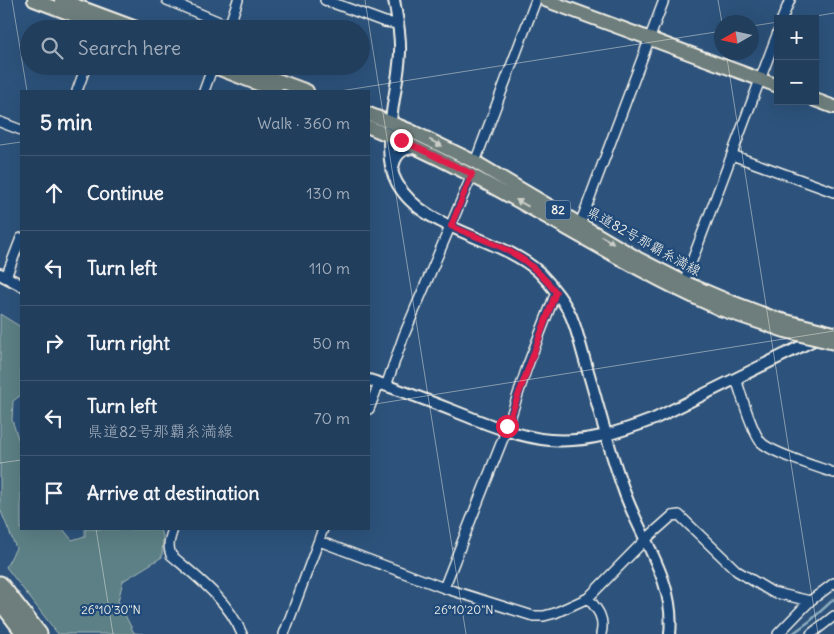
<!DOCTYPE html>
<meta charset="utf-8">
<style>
:root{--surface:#223e5d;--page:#2e4966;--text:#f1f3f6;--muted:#a2aebc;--line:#3f5772}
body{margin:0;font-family:Delius,"Klee One",sans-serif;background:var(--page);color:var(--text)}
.controls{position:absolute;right:15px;top:15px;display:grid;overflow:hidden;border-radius:0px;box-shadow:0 5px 20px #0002}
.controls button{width:45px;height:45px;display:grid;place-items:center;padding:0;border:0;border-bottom:1px solid var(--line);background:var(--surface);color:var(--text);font:25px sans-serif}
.compass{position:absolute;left:714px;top:15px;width:45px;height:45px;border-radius:50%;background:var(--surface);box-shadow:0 5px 20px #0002;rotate:261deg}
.stop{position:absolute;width:15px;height:15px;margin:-11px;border:4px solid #e11d48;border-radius:50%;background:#fff}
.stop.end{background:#e11d48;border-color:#fff;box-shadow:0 1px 5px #0008}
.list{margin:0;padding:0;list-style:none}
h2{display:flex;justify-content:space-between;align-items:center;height:65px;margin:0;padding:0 20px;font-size:21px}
h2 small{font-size:16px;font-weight:400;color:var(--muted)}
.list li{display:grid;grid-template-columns:32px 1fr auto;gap:15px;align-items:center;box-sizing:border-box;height:75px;padding:0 20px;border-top:1px solid var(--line)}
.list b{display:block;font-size:19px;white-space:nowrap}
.list p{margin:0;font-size:16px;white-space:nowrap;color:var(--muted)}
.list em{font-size:16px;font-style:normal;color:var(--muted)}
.icon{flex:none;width:28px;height:28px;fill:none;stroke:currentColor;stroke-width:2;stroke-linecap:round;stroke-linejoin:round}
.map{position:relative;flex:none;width:834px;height:634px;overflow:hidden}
.search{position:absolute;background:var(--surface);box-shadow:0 5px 20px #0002;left:20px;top:20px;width:350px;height:55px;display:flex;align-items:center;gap:12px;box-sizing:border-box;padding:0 18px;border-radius:28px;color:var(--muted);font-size:19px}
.panel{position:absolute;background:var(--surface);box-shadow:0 5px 20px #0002;left:20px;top:90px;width:350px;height:440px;border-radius:0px}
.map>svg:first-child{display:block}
</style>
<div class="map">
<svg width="834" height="634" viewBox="0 0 834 634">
<rect width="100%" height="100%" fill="#2d537c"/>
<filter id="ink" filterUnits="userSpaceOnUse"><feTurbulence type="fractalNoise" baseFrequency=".02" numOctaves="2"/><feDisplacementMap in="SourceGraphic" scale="10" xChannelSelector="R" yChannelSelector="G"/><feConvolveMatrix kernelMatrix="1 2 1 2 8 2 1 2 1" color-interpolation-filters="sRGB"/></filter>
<g filter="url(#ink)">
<path fill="#5b8085" stroke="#a8b8b6" d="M0,314l21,13v68l-8,6 -1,19 9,27v82h42l9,11 13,-4v-7h74l4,7 -1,21 -39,24 -5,20 16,32 10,1h-86l-52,-67 10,-19 -16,-39z"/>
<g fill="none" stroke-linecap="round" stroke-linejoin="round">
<path stroke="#8cacbe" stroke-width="2.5" d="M792,634l18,-13 24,-22"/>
<defs>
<path id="minor" d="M167,0l62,26
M325,0l60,22 14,2
M782,19l8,-19
M228,29l10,-29
M77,91l9,-25
M204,91l9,-25
M0,122l21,8
M732,155l102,37
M475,162l61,-162
M580,224l84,-224
M6,277l15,-39
M684,282l94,-250
M736,379c6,17 14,48 24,62 8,11 58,26 74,32
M386,386l18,-51 68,-160
M369,409l10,-26
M173,529c-3,9 -6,16 -2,26 27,23 57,45 71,79
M319,541l125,47 89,28h11l11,-3 33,-15 57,-58 27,-24 7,-1 58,56 35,21 38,9 24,-18
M444,588l62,-157 21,-64 29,-75
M588,598c10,12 17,20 13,36
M284,634l39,-105
M778,634l32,-33
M811,634l23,-18"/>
<path id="tertiary" d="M394,0c3,17 7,35 6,52 -1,38 -22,97 -3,131 26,48 102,53 142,89 12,12 29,34 34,49 5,13 8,27 12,40 13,43 23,86 38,127 16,49 53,92 47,146
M393,168c2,-14 10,-21 24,-20
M0,274l21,11
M369,380c36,11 72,26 108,40 23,9 48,18 73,20 37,3 70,-8 104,-21l166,-82"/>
<path id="primary" d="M34,0l76,29
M61,0l78,29
M545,0l233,86
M212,66l64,25
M240,66l67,25
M815,100l19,7
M369,114l40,16 66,32 162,96 47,24 40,17
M369,127c122,49 230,128 351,182"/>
<path id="motorway" d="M0,584l39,50
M0,601l25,33"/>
</defs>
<use href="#minor" stroke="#f4f1e8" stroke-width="12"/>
<use href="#tertiary" stroke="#f4f1e8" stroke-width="14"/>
<use href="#primary" stroke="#f4f1e8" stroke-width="16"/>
<use href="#motorway" stroke="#f4f1e8" stroke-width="19"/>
<use href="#minor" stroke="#1f4a7a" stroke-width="9"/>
<use href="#tertiary" stroke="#1f4a7a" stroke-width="10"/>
<use href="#primary" stroke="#6d7e7c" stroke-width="12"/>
<use href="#motorway" stroke="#6d7e7c" stroke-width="15"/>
<defs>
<path id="primary-bridge" d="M724,299l50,19 60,15
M720,309l65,22 49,12"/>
</defs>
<use href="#primary-bridge" stroke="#f4f1e8" stroke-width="16" stroke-linecap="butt"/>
<use href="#primary-bridge" stroke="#6d7e7c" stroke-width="12"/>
</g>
<defs><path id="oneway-solid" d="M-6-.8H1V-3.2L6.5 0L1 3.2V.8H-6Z" transform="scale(1.25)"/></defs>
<g fill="#cccec8">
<use href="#oneway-solid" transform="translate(436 143) rotate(26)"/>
<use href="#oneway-solid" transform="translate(522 203) rotate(-151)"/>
<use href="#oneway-solid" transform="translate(608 240) rotate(31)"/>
</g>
</g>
<g fill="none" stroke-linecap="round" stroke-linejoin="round" filter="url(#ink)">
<path stroke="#e11d48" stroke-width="6" d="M401,140l71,34 -21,52c24,11 52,19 74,35 12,9 21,19 31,31l-49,134"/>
</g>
<path fill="none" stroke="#f4f1e8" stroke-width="1" stroke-opacity="0.45" d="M12,0l15,91M365,0l101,634M718,0l4,23M798,19l36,-6M752,26l26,-4M726,52l92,582M340,91l382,-60M0,145l21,-3M369,405l465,-74M0,463l21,-3M96,529l17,105"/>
<g text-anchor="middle" stroke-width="4.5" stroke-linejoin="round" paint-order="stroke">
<rect fill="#1f4a7a" stroke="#b4bfc7" stroke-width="1" x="545.5" y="200.5" width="25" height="19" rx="4"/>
<g font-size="12" font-weight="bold" fill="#f4f1e8">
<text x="558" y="214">82</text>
</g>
<g font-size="14" fill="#f4f1e8" stroke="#1f4a7a">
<text transform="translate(644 241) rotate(29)" y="5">県道82号那覇糸満線</text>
</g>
</g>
<g font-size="12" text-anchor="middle" fill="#f4f1e8" stroke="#1f4a7a" stroke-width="4.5" stroke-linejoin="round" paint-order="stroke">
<text x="111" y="614">26°10'30"N</text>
<text x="464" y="614">26°10'20"N</text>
</g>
</svg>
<div class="controls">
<button>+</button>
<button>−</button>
</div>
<svg class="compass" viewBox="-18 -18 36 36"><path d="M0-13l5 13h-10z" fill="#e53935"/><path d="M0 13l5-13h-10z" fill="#a2aebc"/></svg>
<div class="stop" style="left:507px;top:426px"></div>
<div class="stop end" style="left:401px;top:140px"></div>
<div class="search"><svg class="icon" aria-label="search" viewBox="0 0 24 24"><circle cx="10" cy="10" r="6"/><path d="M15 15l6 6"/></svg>Search here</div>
<section class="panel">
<h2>5 min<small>Walk · 360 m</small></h2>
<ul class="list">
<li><svg class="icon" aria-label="ahead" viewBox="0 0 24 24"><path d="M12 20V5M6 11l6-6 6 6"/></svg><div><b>Continue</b></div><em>130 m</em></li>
<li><svg class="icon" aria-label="left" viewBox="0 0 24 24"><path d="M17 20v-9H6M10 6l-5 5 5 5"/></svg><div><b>Turn left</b></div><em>110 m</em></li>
<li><svg class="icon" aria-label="right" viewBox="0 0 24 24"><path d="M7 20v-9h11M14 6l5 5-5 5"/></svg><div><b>Turn right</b></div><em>50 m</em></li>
<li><svg class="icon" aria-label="left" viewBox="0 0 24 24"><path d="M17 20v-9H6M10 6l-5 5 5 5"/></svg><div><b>Turn left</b><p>県道82号那覇糸満線</p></div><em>70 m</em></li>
<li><svg class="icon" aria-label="arrive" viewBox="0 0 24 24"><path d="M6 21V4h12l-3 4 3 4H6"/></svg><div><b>Arrive at destination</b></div></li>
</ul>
</section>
</div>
